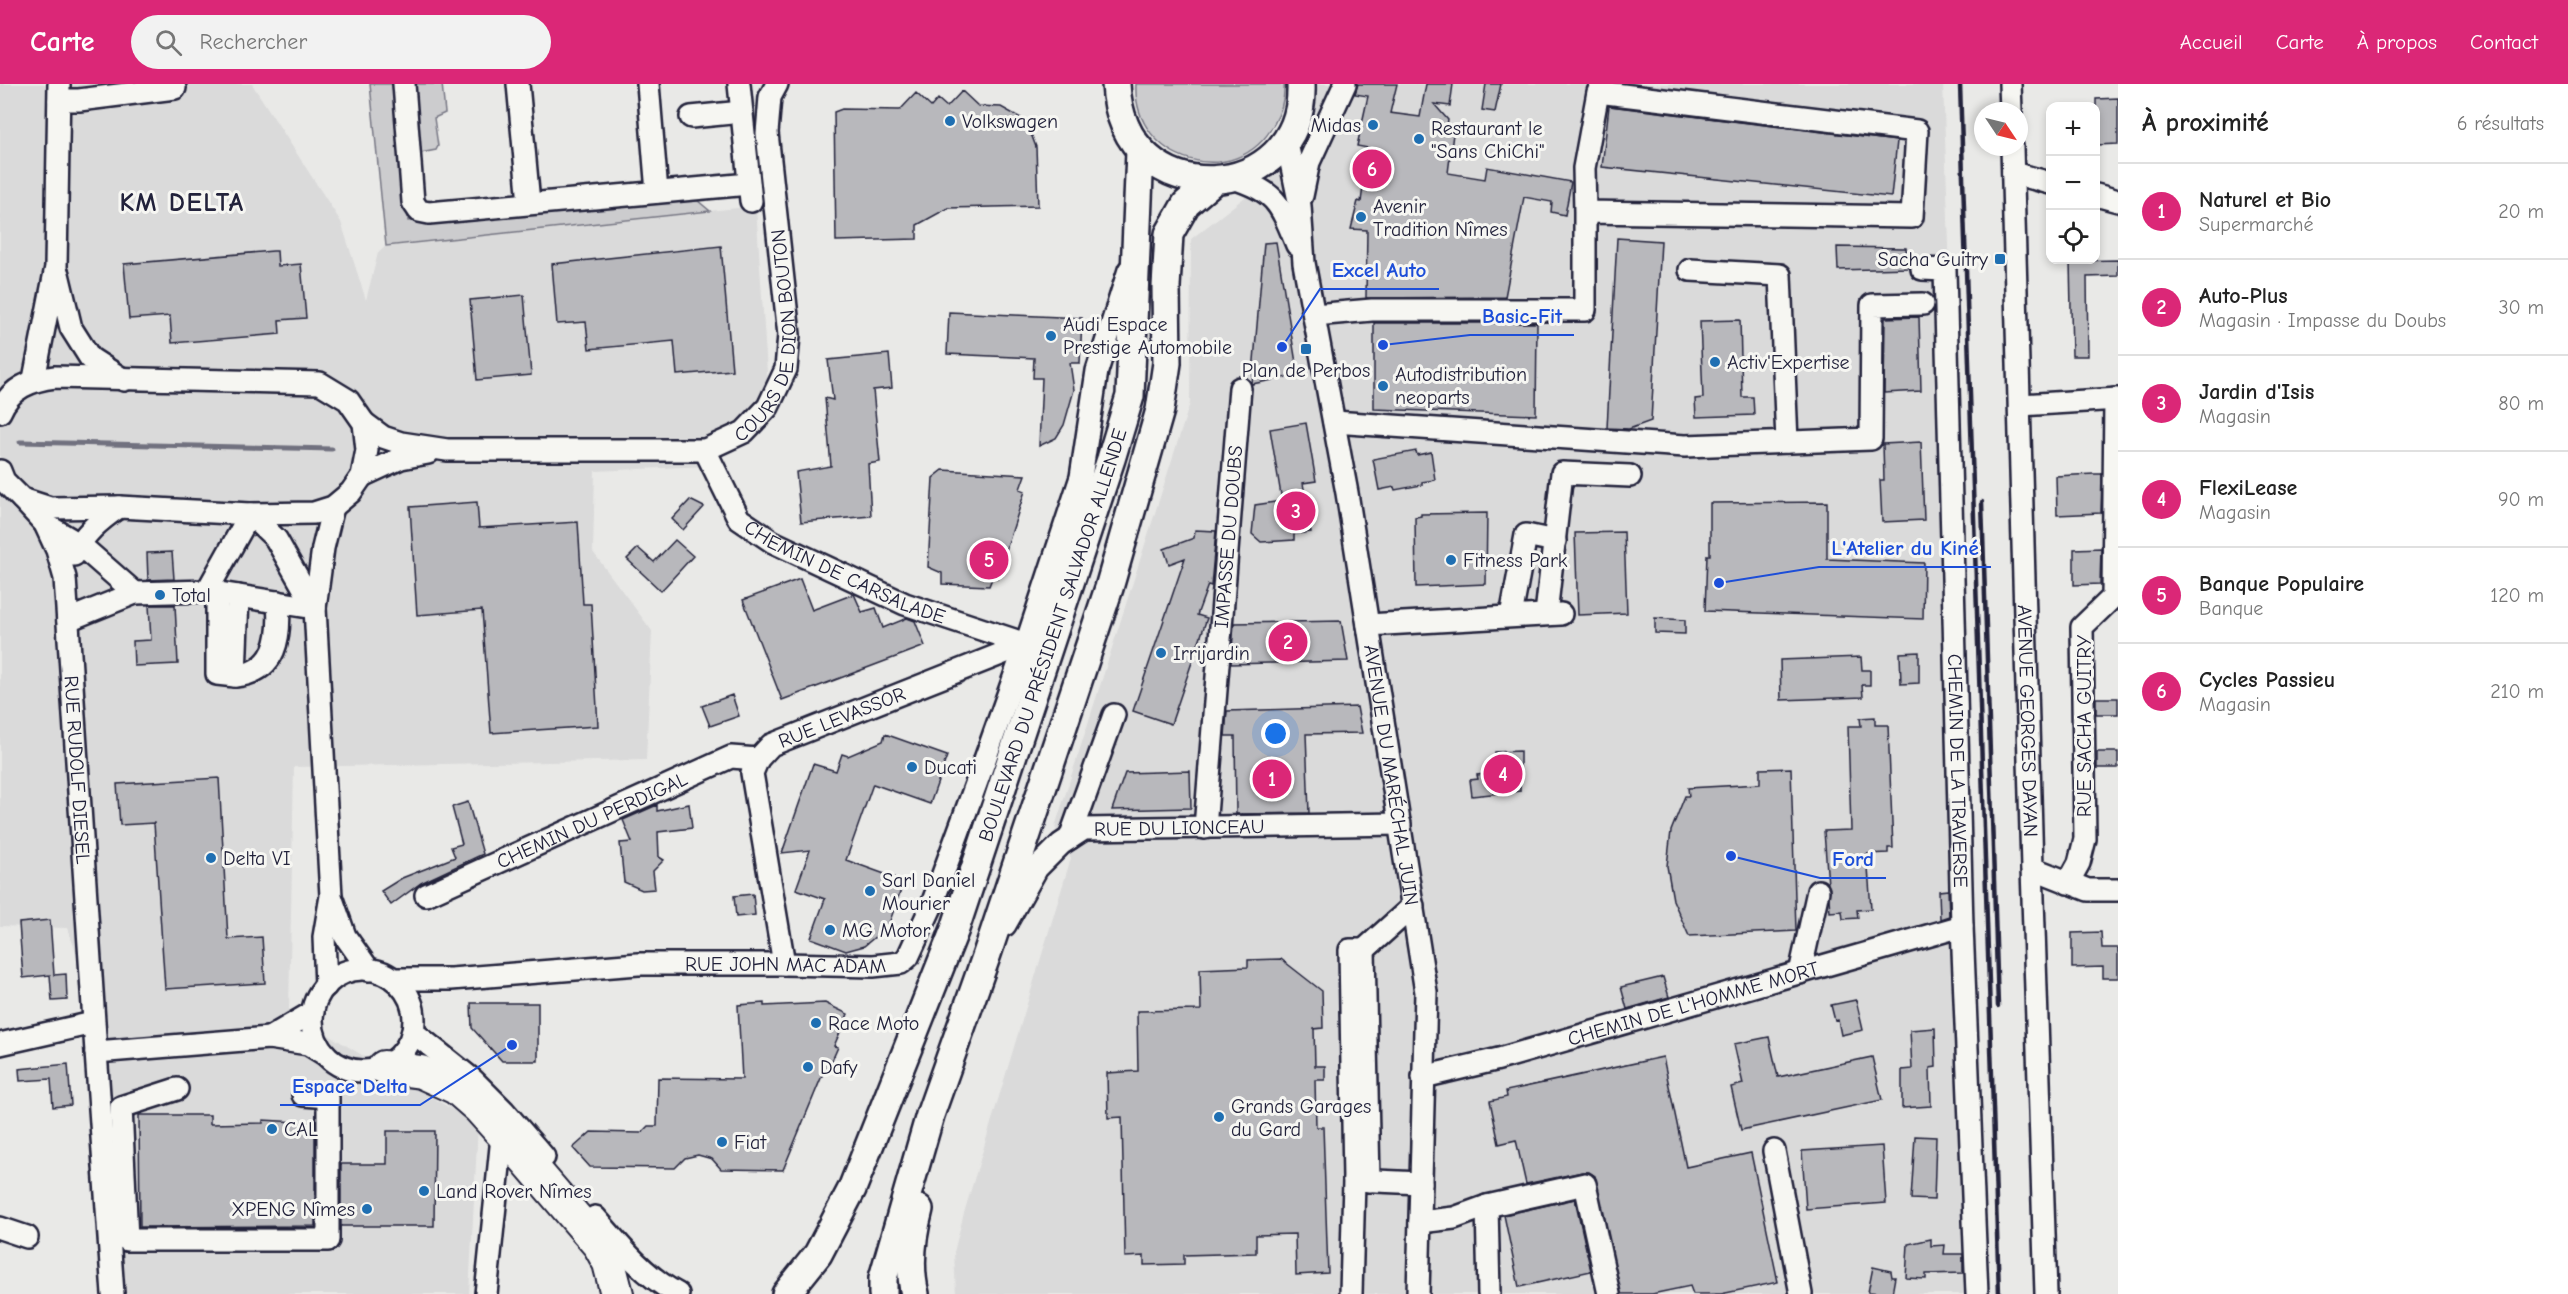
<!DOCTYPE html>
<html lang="fr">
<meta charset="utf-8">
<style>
:root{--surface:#fff;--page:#f2f2f2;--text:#222;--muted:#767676;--line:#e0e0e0;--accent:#db2777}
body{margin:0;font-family:"Comic Neue",sans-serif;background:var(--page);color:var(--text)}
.controls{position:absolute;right:18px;top:18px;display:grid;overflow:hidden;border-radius:12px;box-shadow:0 3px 9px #0003}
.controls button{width:54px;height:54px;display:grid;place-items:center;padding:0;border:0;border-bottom:2px solid var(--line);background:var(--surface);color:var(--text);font:30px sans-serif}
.compass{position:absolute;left:1974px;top:18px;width:54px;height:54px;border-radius:50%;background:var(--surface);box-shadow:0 3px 9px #0003;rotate:125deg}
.you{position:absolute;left:1276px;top:650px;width:21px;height:21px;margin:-15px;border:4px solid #fff;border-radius:50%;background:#1a73e8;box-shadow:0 0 0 9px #1a73e833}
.badge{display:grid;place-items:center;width:39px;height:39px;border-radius:50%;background:var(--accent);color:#fff;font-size:20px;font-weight:700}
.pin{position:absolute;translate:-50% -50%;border:3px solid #fff;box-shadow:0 2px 6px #0006}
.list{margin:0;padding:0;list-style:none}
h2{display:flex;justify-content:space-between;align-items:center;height:78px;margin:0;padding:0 24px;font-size:26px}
h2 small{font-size:20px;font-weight:400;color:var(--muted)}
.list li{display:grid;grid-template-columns:39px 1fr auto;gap:18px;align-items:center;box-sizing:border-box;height:96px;padding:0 24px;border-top:2px solid var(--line)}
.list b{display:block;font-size:22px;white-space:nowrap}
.list p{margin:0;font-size:20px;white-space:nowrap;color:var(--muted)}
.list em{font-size:20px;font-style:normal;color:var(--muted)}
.icon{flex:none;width:33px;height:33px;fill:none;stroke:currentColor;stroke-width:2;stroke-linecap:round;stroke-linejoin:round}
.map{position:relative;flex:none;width:2118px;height:1210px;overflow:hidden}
header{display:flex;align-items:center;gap:36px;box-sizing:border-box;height:84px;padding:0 30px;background:var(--accent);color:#fff}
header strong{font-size:28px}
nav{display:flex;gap:33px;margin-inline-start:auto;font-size:21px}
.search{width:420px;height:54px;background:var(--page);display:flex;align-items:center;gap:15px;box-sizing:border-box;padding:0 21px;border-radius:33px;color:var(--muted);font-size:22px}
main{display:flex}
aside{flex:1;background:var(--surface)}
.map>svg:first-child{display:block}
</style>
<header>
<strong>Carte</strong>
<div class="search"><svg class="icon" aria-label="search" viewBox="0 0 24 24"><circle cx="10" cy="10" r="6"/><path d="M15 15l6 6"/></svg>Rechercher</div>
<nav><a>Accueil</a><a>Carte</a><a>À propos</a><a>Contact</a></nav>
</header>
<main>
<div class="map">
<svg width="2118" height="1210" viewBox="0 0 2118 1210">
<rect width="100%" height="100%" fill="#e9e9e7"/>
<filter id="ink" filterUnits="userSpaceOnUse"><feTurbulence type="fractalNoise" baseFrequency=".0167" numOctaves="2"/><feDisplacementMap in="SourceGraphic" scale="12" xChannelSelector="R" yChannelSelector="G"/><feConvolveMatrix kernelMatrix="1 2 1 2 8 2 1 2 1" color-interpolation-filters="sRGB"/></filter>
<g filter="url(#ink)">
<path fill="#dadada" d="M0,0h252l89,138 25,78 12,-47 8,-7 370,-40 12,181 -61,79 -112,5 -2,81 59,79 -6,129 -352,7 -5,244 189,114 -9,169h-347l-17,-267 -38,-99 -67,-2z
M1313,0h630l45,1210h-1032l-2,-42 10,-39 107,-355 -16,-31 135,-424 1,-164 80,-62 46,-53z"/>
<path fill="#ccccce" stroke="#777784" stroke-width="1.5" d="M370,0h28l10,137 276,-24 14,4 12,10 -324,35z
M409,0h33l3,29 -11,5 4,28 -2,4 -21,4z
M1136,0h148c1,14 -3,28 -10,40 -37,69 -142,38 -138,-40z"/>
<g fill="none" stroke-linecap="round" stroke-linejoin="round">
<path stroke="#71717f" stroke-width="5" d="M20,358l312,7"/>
</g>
<path fill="#b8b8bc" stroke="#22223b" stroke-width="1.5" d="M1358,0h39l-7,29 30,4 6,-33h27l-3,22 -16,-2 14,16 -1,5 7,1 -6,47 37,6 2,-12 84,15 -6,33 -14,-3 1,-10 -28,-5 -19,100 -139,1 1,-68 -16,-1 7,-28 3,1 7,-54 -11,-2 11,-50 -13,-2z
M1486,0h15l-6,28 -13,-2z
M962,7l16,15 23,1 20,11 7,8 8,21 2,59 -90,2 -31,17v14l-81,2 -2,-129 8,-3 58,1 16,-17 15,14 7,-8 9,8z
M2118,14v46l-22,1v-46z
M1609,22l288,35 -6,56 -289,-30z
M1617,154l44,3 -10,180 -22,8 -22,-1z
M1276,158l22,133 -46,9 12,-141z
M721,162l11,124 -55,5 -3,-34 -85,8 -3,-27 -29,2 -5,-60z
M1837,163l69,1 2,20 -70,2z
M273,167h4l1,15 23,-2 5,54 -27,2 1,14 -108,9 -2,-27 -41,3 -5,-55z
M2118,176v16l-31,1 1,79h-16l-2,-95z
M524,211l7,80 -54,5 -7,-80z
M949,228l133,6 -2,45h-10l4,27 -10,35 -8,13 -17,8 3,-68h-9l1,-20 -87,-4z
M1919,233l2,74 -37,2 1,-75z
M1740,236l2,77h11l1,18 -58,2 -1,-18 8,-1 -3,-77z
M1374,239h163l-1,92 -162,-6z
M889,270l3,34 -19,2 7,72 -12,2 3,52 -70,6 -5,-50 35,-6 -6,-68 8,2 -5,-40z
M1306,339l10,58 -13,2 8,49 -17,2v6l-33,2 -9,-8 3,-29 27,-4 -12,-72z
M1921,358l3,78 -42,2 -2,-42h4l-1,-36z
M1416,367l1,4 14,-3 4,28 -13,2v3l-27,5 -1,-3 -15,3 -6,-31z
M943,386l82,5 -5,14 5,2 -28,87 -4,-2 -4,10 -47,-2v-11l-14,-6 5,-89z
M2094,390h8l-1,39 -44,2 -1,-39z
M690,416l14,7 -21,23 -11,-11z
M477,418l2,26 99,-6 5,82h8l7,122 -107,7 -9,-123 -65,5 -7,-108z
M1827,418v57l97,4 -1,56 -218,-8 2,-56h3v-52z
M1487,429l-1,71 -70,3 -1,-70 6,-1v-2z
M1195,446l21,1 -5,55 -3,-1 -11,30 10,3 -36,106 -38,-13 52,-153 -16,6 -5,-15 30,-11z
M1624,448l3,81 -49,2 -3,-82z
M675,456l18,16 -32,35 -34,-32 11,-11 16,14z
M2101,464l-1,36 -26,1v-36z
M172,468l2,27 -26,1 -1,-27z
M800,495l12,31 42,-16 8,18 14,-4 7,20 24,-10 8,3 10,25 -143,54 -39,-100z
M149,521h26l3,59 -44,2 -1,-25 18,-1z
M1655,534l30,2v14l-30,-1z
M1341,537l7,40 -117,3 3,-41z
M1919,568v31l-18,1 -1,-31z
M1861,573l1,13h8v15h-8l1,12 -82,3 -1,-40z
M732,611l7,21 -29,10 -8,-20z
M2096,614h22v16h-22z
M1357,623l5,26 -56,1 3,79 -73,1 -1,-78h-10l2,-25z
M1875,633v8h13l5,123h-5v5l-21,1 4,55 -14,1 1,8 -15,1 -1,-8 -12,1 -6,-81 27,-1 -3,-104h13l-1,-8z
M885,650l62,22 -17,48 -57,-20 -27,76 58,21 -14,40 -8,10 -18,15 -18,5 -35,-13 14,-39 -29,-10 14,-39 -28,3 31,-89 23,7 6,-17 6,2 35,-15z
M1520,667v40l-48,5 -2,-16 8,-1 -1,-4 20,-2 -2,-21z
M2097,668h21v16h-21z
M1791,684l5,163 -107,5 -16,-36 -6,-34 4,-35 14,-35h4l-1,-8 72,-4v-15z
M1190,687l1,37 -79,2 13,-37z
M219,694l9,161 34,-2 3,46 -100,6 -11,-166 -34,2 -3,-41z
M468,718l15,52 -62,29 -30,22 -10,-14 21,-13 53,-21 -4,-10 11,-3 -10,-37z
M689,720l3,24 -34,4 1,25 5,3 -11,11 2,18 -13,1 -18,-8 -4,-39 12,-1 -9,-22 34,-15v6z
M1948,806l1,26 -9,3 -1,-28z
M753,810l2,21 -19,2 -2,-21z
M50,836l4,55 12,-1 1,26 -15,1 -2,-26 -27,3 -4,-55z
M2101,848l1,16h16v30h-15v-11l-31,1v-35z
M1281,875l41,32 1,37 -9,1 1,37h10v14h-10l1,47h7l5,146 -32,2 -1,-41 -39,1v18l-72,2v9l-40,1v-9l-19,1 -3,-140 -14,1 -1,-45 31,-2 -1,-60 64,-1 -1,-41 48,-2v-7z
M1663,893l6,20 -42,12 -6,-22z
M1856,916l7,30 -22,5 -3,-15 -3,1 -4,-16z
M471,919h67v58h-36l-30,-33z
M764,919v3l61,-3 23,11 -14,32 4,1 -11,25 -3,-1 -41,99 -62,-1 -9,-10 -14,-4 -13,3 -10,10 -85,-1 -17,-19 18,-16 50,1 7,-7h9l1,-48 84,1 -4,-74z
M1935,944l1,39 -6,1 1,38 -29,2v-38l10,-1 -2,-39z
M1769,953l9,40 94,-20 10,43 -141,30 -10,-43 12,-3 -9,-40z
M1663,973l23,110 65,-14 27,129 -57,12h-28l-3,-8 -38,8h-31l-26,-118 -6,-4h-7l-56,12 -10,-44 -17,4 -9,-43 17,-4 -1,-6z
M68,980l3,41 -18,2 -2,-28 -31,2 -1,-12z
M139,1031h71v9l53,-1v-3l52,3v103l-175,1z
M387,1047h48l-1,95h-93v-62h46z
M1915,1052l21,1 -2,63 -23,-1z
M1882,1062l4,57 -80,6 -4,-58z
M1575,1115l16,72 -72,16 -15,-72z
M1931,1155v7l14,-1 -1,9h19v19l-37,1v5l-20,-1 2,-34z
M1873,1183l18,4 1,6h3l-3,17 -24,-2z"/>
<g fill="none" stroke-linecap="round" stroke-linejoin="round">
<defs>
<g id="minor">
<path d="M404,0l9,118 6,9 10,2 320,-29"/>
<path d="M518,0l11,119"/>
<path d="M648,0l9,108"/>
<path d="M739,0l12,117"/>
<path d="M2010,0l1,27"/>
<path d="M59,16h20l96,-12"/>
<path d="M691,33l51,-5"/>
<path id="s1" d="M1286,54l14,68 4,57 43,230 79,499 -8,302"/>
<path id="s2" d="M2012,63l20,721 14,426"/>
<path d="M2013,89l37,10"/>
<path d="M1233,94c44,14 47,26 64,67"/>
<path d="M2096,111l22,6"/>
<path d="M1302,112l7,-34 36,-78"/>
<path id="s3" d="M1922,185l23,1 17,656 15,368"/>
<path d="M1690,186l90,5 7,167"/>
<path d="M58,190l13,54 19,30 34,22"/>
<path d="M1314,231l58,-5h213v-98l327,5 5,-86 -319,-39 -14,76 1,44"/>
<path d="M34,295l22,-112 3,-183"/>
<path d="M2020,321l98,-6"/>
<path d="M0,328c10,-24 31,-32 55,-35l265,6 28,17 16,23 3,27 -5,26 -11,16 -18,15 -19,6 -64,1 -131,-7 -69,1 -28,-9 -18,-18 -4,-10"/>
<path d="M1334,338l351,24 186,-7 1,-134 51,-1"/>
<path id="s4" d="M364,339l19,14 18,6 46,7h258l39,-18 24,-25 18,-38 3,-34 -22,-202 3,-36 7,-13"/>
<path id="s5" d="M705,366l34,69 34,23 132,62 121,40"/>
<path d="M362,392l39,-18 27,-5"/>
<path id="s6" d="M22,415l23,25 12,26 8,28 31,474"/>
<path d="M45,440l34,20 56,49"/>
<path d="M74,471c9,-21 26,-35 45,-48"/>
<path d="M207,507l43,-77 26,25 39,69"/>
<path d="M217,509v81l18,2"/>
<path d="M238,512l-3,80c42,-4 46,-39 43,-74"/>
<path d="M1546,530l16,-141 68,3"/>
<path d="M1511,532l15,-81 29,6"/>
<path d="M68,536l67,-27 72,-2 108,17"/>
<path d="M1368,541l193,-11"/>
<path id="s7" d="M1205,744l35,-440"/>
<path d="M1070,754l44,-123"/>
<path d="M2032,784l56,22h30"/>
<path d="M2068,799l11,-20 6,-24 -3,-212 31,-30 2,-198"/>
<path id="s8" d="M426,811l305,-138 27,2"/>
<path d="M332,815l13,37 24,34"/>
<path id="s9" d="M1005,841l32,-57 24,-24 23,-15 316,-5"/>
<path d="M1364,866l49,-44"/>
<path id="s10" d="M784,880l-32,-191 6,-14 13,-14 255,-101"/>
<circle cx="363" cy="936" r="51"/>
<path d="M1800,889l18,-82"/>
<path id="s11" d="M394,895h57l187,-15h146l89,2 28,-3 7,-6 23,-50 53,-145 42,-118 55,-167 16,-106 32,-101"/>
<path d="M326,902l-2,-49 7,-41 -16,-288 8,-60 10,-41"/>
<path d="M413,948l60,48 31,31 40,46"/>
<path d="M269,954l44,-26"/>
<path d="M0,960l93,-21"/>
<path id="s12" d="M1423,993l76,-18 463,-133"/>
<path d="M177,1005l-56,18 6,133h201v-143l-25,-2"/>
<path d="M1774,1067l27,143"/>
<path d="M1354,1096l-4,-230h14l5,231"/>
<path d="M1487,1122l2,88"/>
<path d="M595,1133c25,29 49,59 83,77"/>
<path d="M1420,1138l34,-4 33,-12 98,-22 24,110"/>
<path d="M0,1144l27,9"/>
<path d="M113,1210l-17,-242 173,-14 39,6 18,11"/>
<path d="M486,1210l17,-167"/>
<path d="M1351,1210l3,-114 67,3"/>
</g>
<g id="major">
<path d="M1116,0c6,134 190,121 185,0"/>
<path id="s13" d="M786,1210l32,-40 34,-65 103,-260 156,-470 19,-63 10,-245"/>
<path d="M883,1210v-16l47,-163 57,-161 122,-366 51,-178 7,-47 -1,-76 3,-53 17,-30 27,-23"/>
<path d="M915,1210c-7,-28 -3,-58 4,-85"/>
</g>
<path id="highway" d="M384,983l37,5 35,16 23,20 48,53 72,84 10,18 8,31"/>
</defs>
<use href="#minor" stroke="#22223b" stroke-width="26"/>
<use href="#major" stroke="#22223b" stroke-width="32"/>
<use href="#highway" stroke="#22223b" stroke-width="36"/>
<use href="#minor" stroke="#f6f6f2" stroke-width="21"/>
<use href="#major" stroke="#f6f6f2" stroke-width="27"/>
<use href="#highway" stroke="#f6f6f2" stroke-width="32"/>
<path stroke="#22223b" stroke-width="4.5" d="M1960,0l39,1210
M1982,418l16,504"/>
</g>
</g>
<g fill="#1f6fb2" stroke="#f6f6f2" stroke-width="2">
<circle cx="950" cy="37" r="6"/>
<circle cx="1373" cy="41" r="6"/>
<circle cx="1419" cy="55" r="6"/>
<circle cx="1361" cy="133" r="6"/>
<rect x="1994" y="169" width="12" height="12" rx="3"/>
<circle cx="1051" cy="252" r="6"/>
<rect x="1300" y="259" width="12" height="12" rx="3"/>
<circle cx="1715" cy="278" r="6"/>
<circle cx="1383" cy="302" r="6"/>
<circle cx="1451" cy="476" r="6"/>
<circle cx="160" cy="511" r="6"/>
<circle cx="1161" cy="569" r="6"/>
<circle cx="912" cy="683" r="6"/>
<circle cx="211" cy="774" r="6"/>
<circle cx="870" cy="807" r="6"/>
<circle cx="830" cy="846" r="6"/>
<circle cx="816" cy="939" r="6"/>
<circle cx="808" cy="983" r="6"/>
<circle cx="1219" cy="1033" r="6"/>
<circle cx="272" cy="1045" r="6"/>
<circle cx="722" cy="1058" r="6"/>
<circle cx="424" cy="1107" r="6"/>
<circle cx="367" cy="1125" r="6"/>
</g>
<g text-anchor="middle" stroke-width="6" stroke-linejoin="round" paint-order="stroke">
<g font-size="20" fill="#22223b" stroke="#f6f6f2" text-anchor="start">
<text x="962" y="44">Volkswagen</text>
<text x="1361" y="48" text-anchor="end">Midas</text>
<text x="1431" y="51">Restaurant le<tspan x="1431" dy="23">"Sans ChiChi"</tspan></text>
<text x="1373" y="129">Avenir<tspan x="1373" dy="23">Tradition Nîmes</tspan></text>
<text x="1988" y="182" text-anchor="end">Sacha Guitry</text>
<text x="1063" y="247">Audi Espace<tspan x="1063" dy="23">Prestige Automobile</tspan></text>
<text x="1727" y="285">Activ'Expertise</text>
<text x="1306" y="293" text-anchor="middle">Plan de Perbos</text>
<text x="1395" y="297">Autodistribution<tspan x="1395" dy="23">neoparts</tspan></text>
<text x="1463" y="483">Fitness Park</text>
<text x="172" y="518">Total</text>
<text x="1173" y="576">Irrijardin</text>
<text x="924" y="690">Ducati</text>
<text x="223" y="781">Delta VI</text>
<text x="882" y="803">Sarl Daniel<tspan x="882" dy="23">Mourier</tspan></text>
<text x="842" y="853">MG Motor</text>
<text x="828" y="946">Race Moto</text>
<text x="820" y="990">Dafy</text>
<text x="1231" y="1029">Grands Garages<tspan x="1231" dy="23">du Gard</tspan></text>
<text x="284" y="1052">CAL</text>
<text x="734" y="1065">Fiat</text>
<text x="436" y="1114">Land Rover Nîmes</text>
<text x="355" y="1132" text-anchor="end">XPENG Nîmes</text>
</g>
<g font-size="20" fill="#22223b" stroke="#f6f6f2">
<text dy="7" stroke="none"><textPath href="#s4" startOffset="494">COURS DE DION BOUTON</textPath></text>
<text dy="7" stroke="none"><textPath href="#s7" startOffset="292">IMPASSE DU DOUBS</textPath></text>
<text dy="7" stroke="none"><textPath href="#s5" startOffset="196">CHEMIN DE CARSALADE</textPath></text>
<text dy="7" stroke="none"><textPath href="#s13" startOffset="714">BOULEVARD DU PRÉSIDENT SALVADOR ALLENDE</textPath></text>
<text dy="7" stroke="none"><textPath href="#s10" startOffset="304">RUE LEVASSOR</textPath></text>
<text dy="7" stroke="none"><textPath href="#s2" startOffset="574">AVENUE GEORGES DAYAN</textPath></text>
<text transform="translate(2084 642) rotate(-90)" y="7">RUE SACHA GUITRY</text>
<text dy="7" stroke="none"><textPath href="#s6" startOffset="284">RUE RUDOLF DIESEL</textPath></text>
<text dy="7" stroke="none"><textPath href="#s3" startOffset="524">CHEMIN DE LA TRAVERSE</textPath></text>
<text dy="7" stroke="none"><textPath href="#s1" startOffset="646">AVENUE DU MARÉCHAL JUIN</textPath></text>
<text dy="7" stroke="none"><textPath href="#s8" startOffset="182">CHEMIN DU PERDIGAL</textPath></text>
<text dy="7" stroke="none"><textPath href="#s9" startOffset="222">RUE DU LIONCEAU</textPath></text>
<text dy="7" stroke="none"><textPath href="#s11" startOffset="392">RUE JOHN MAC ADAM</textPath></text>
<text dy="7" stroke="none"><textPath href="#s12" startOffset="280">CHEMIN DE L'HOMME MORT</textPath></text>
</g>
<g font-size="26" font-weight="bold" letter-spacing="1.5" fill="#22223b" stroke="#f6f6f2">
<text x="182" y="127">KM DELTA</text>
</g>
</g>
<path fill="none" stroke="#1d4ed8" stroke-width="2" d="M1282 263L1320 205H1439M1383 261L1470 251H1574M1719 499L1819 483H1991M1731 772L1820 794H1886M512 961L420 1021H280"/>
<g fill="#1d4ed8" stroke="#f6f6f2" stroke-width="2">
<circle cx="1282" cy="263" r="6"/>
<circle cx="1383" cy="261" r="6"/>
<circle cx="1719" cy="499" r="6"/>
<circle cx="1731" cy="772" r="6"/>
<circle cx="512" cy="961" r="6"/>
</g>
<g font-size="21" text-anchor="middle" font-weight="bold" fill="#1d4ed8" stroke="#f6f6f2" stroke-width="6" stroke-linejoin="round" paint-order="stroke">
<text x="1379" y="193">Excel Auto</text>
<text x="1522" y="239">Basic-Fit</text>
<text x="1905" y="471">L'Atelier du Kiné</text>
<text x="1853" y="782">Ford</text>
<text x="350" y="1009">Espace Delta</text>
</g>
</svg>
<div class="controls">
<button>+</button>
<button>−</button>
<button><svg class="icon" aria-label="locate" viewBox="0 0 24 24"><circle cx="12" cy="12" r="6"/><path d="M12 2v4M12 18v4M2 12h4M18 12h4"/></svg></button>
</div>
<svg class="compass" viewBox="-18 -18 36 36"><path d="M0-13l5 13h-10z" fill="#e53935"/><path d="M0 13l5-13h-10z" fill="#767676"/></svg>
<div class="you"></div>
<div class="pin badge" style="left:1272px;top:695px">1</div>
<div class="pin badge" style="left:1288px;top:558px">2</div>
<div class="pin badge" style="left:1296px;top:427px">3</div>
<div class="pin badge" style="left:1503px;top:690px">4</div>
<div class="pin badge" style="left:989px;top:476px">5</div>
<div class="pin badge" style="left:1372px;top:85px">6</div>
</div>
<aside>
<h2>À proximité<small>6 résultats</small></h2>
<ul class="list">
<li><span class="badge">1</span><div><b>Naturel et Bio</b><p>Supermarché</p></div><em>20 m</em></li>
<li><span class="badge">2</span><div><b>Auto-Plus</b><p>Magasin · Impasse du Doubs</p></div><em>30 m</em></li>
<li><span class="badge">3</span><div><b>Jardin d'Isis</b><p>Magasin</p></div><em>80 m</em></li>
<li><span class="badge">4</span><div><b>FlexiLease</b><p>Magasin</p></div><em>90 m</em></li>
<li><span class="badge">5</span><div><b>Banque Populaire</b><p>Banque</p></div><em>120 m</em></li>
<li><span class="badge">6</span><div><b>Cycles Passieu</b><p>Magasin</p></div><em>210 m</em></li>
</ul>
</aside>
</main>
